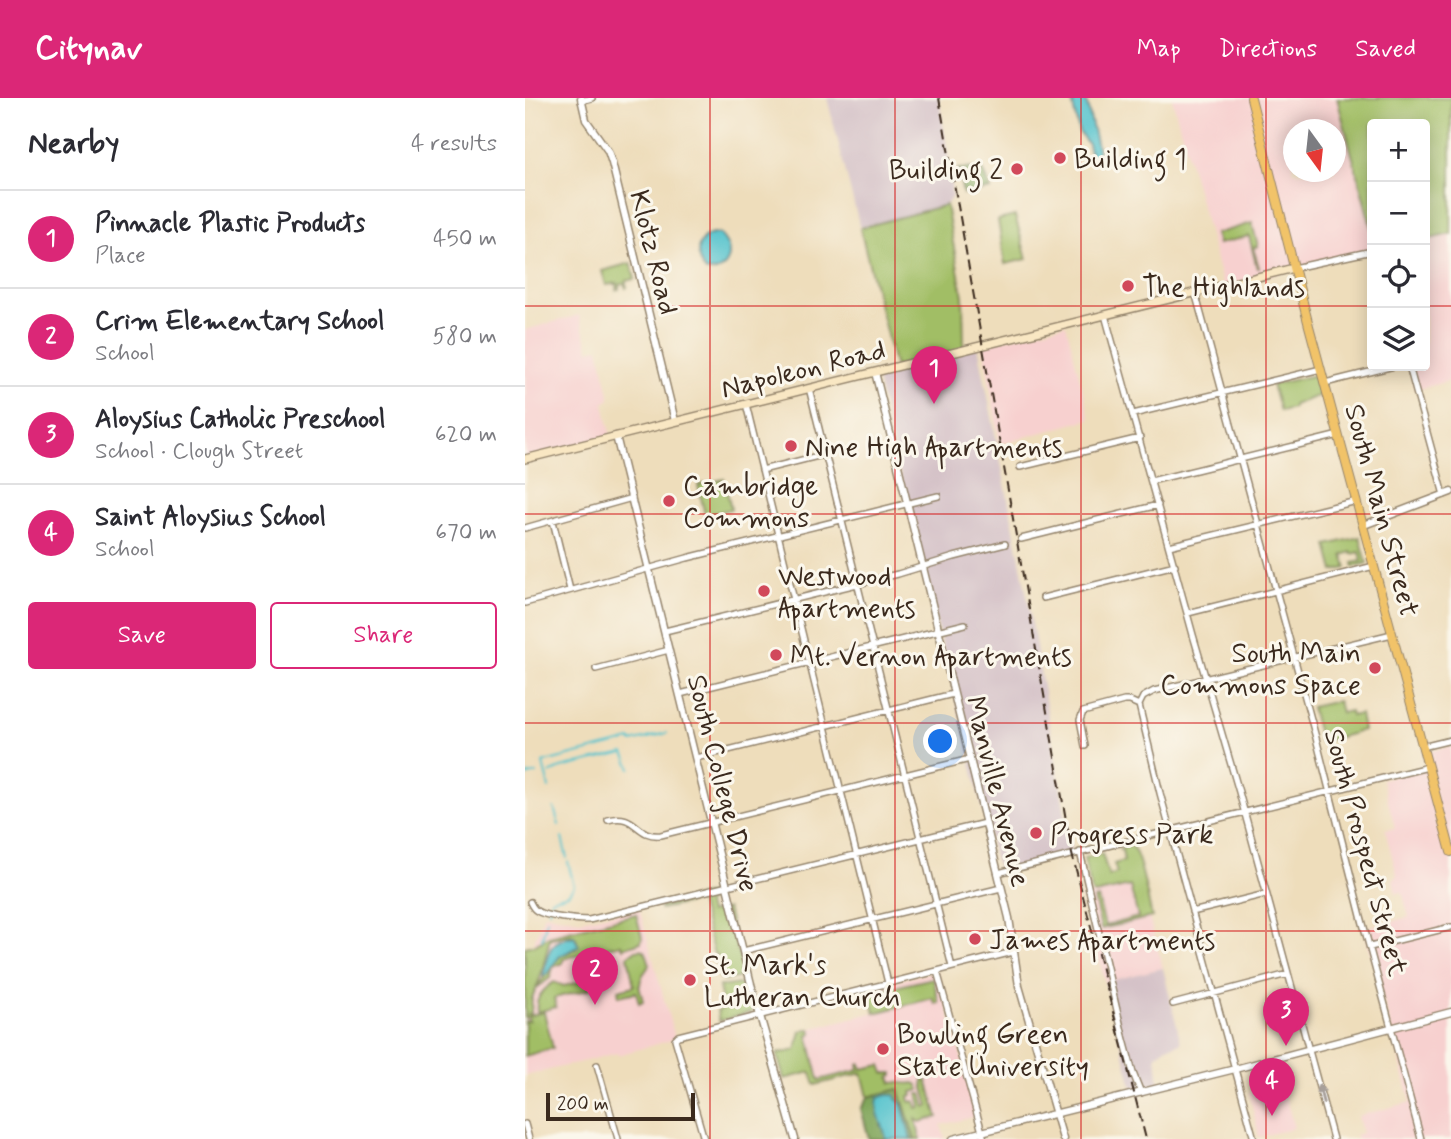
<!DOCTYPE html>
<meta charset="utf-8">
<style>
:root{--surface:#fff;--page:#f7f7f7;--text:#2b2b33;--muted:#7c7c81;--line:#e1e1e2;--accent:#db2777}
body{margin:0;font-family:Mynerve,sans-serif;background:var(--page);color:var(--text)}
.controls{position:absolute;right:21px;top:21px;display:grid;overflow:hidden;border-radius:7px;box-shadow:0 4px 18px #0003}
.controls button{width:63px;height:63px;display:grid;place-items:center;padding:0;border:0;border-bottom:2px solid var(--line);background:var(--surface);color:var(--text);font:35px sans-serif}
.compass{position:absolute;left:758px;top:21px;width:63px;height:63px;border-radius:50%;background:var(--surface);box-shadow:0 4px 18px #0003;rotate:165deg}
.scale{position:absolute;left:21px;bottom:18px;width:149px;box-sizing:border-box;padding-left:7px;border:4px solid #3b2a1e;border-top:0;font-size:19px;line-height:24px;white-space:nowrap;color:#3b2a1e;-webkit-text-stroke:5px #fbf7ec;paint-order:stroke}
.you{position:absolute;left:416px;top:644px;width:24px;height:24px;margin:-18px;border:5px solid #fff;border-radius:50%;background:#1a73e8;box-shadow:0 0 0 10px #1a73e833}
.badge{display:grid;place-items:center;width:46px;height:46px;border-radius:50%;background:var(--accent);color:#fff;font-size:23px;font-weight:700}
.pin{position:absolute;translate:-50% -58px;filter:drop-shadow(0 2px 4px #0008)}
.pin::after{content:'';position:absolute;top:37px;width:24px;height:21px;background:inherit;clip-path:polygon(0 0,100% 0,50% 100%)}
.list{margin:0;padding:0;list-style:none}
h2{display:flex;justify-content:space-between;align-items:center;height:91px;margin:0;padding:0 28px;font-size:30px}
h2 small{font-size:23px;font-weight:400;color:var(--muted)}
.list li{display:grid;grid-template-columns:46px 1fr auto;gap:21px;align-items:center;box-sizing:border-box;height:98px;padding:0 28px;border-top:2px solid var(--line)}
.list b{display:block;font-size:26px;white-space:nowrap}
.list p{margin:0;font-size:23px;white-space:nowrap;color:var(--muted)}
.list em{font-size:23px;font-style:normal;color:var(--muted)}
.actions{display:flex;gap:14px;padding:21px 28px}
.actions a{flex:1;padding:16px 0;border:2px solid var(--accent);border-radius:7px;text-align:center;font-size:24px;color:var(--accent)}
.actions .main{background:var(--accent);color:#fff}
.icon{flex:none;width:38px;height:38px;fill:none;stroke:currentColor;stroke-width:2;stroke-linecap:round;stroke-linejoin:round}
.map{position:relative;flex:none;width:926px;height:1041px;overflow:hidden}
header{display:flex;align-items:center;gap:42px;box-sizing:border-box;height:98px;padding:0 35px;background:var(--accent);color:#fff}
header strong{font-size:33px}
nav{display:flex;gap:38px;margin-inline-start:auto;font-size:24px}
main{display:flex}
aside{flex:1;background:var(--surface)}
.map>svg:first-child{display:block}
</style>
<header>
<strong>Citynav</strong>
<nav><a>Map</a><a>Directions</a><a>Saved</a></nav>
</header>
<main>
<aside>
<h2>Nearby<small>4 results</small></h2>
<ul class="list">
<li><span class="badge">1</span><div><b>Pinnacle Plastic Products</b><p>Place</p></div><em>450 m</em></li>
<li><span class="badge">2</span><div><b>Crim Elementary School</b><p>School</p></div><em>580 m</em></li>
<li><span class="badge">3</span><div><b>Aloysius Catholic Preschool</b><p>School · Clough Street</p></div><em>620 m</em></li>
<li><span class="badge">4</span><div><b>Saint Aloysius School</b><p>School</p></div><em>670 m</em></li>
</ul>
<div class="actions"><a class="main">Save</a><a>Share</a></div>
</aside>
<div class="map">
<svg width="926" height="1041" viewBox="0 0 926 1041">
<rect width="100%" height="100%" fill="#fbf7ec"/>
<filter id="ink" filterUnits="userSpaceOnUse"><feTurbulence type="fractalNoise" baseFrequency=".0143" numOctaves="2"/><feDisplacementMap in="SourceGraphic" scale="14" xChannelSelector="R" yChannelSelector="G"/><feConvolveMatrix kernelMatrix="1 2 1 2 8 2 1 2 1" color-interpolation-filters="sRGB"/></filter>
<filter id="wash" filterUnits="userSpaceOnUse"><feTurbulence type="fractalNoise" baseFrequency=".00686" numOctaves="4" result="noise"/><feDisplacementMap in="SourceGraphic" scale="28" xChannelSelector="R" yChannelSelector="G"/><feGaussianBlur stdDeviation="1.57" result="paint"/><feColorMatrix in="noise" values="0 0 0 0 0 0 0 0 0 0 0 0 0 0 0 0 0 1.4 0 .05"/><feComposite in="paint" operator="in"/></filter>
<g filter="url(#wash)">
<rect width="100%" height="100%" fill="#edb"/>
<path fill="#f7d0cf" fill-rule="evenodd" d="M647,0h165l35,132v21l-149,35zM768,32h42v42h-42z
M926,136v155l-2,-8 -34,9 -6,-24h16v-126z
M54,217l10,35 10,-2 11,51 -6,4 7,34 -86,22v-129z
M541,226l24,95 -90,25 -17,-99z
M926,648v393h-94l-2,-4 7,-2 -4,-17 53,-14 -47,-174 45,-11 -7,-25 -6,1 -3,-13 4,-5 -12,-45 10,-2 -13,-49 45,-12 -3,-14z
M614,784l24,86 -58,14 -23,-85z
M114,810l36,131 -57,16 -1,-2 -92,23v-129l8,-2 11,-31 37,6z
M412,873l41,145 -37,9 4,14h-30l-16,-50 -31,8 -6,-24 -47,12 -14,-54 74,-19 -6,-24z
M757,986l12,44 -35,9 -10,-45z"/>
<path fill="#d2bec5" d="M302,0h112l9,56 4,42 -6,9 -86,23z
M453,248l51,260 43,248 -74,19 -123,-501z
M638,870l18,75 -14,4 -11,8 3,33 -25,6 -29,-112z"/>
<path fill="#a1be65" stroke="#6e7442" stroke-width="2" fill-rule="evenodd" d="M812,0h114v136l-26,6v-116h-53v106z
M421,107l17,91 1,54 -69,17 -35,-139z
M490,118l12,43 -22,5 -7,-44z
M727,125l6,23 -5,2 6,20h-2l-8,-32 -31,8 -3,-10z
M106,165l4,16 -10,2 2,6 -1,1 -2,-5 -5,2v4l-3,1 1,-7 -11,2 -4,-14z
M790,277l5,20 -27,10v3l-13,3 -8,-26z
M199,381l7,30 -26,6 -7,-30z
M835,439l7,26 -13,4 -1,-4 9,-2 -2,-9 -8,2 -1,-2 -8,3 4,13 -13,3 -7,-26z
M813,603l3,12 9,-2 1,5 9,-2 3,16 -8,2v1l-35,9 -9,-35z
M607,748c10,15 15,52 20,71l-51,12 -7,-30 4,-1 7,28 33,-9 -8,-31 -35,8 -3,-1 -8,-35 18,-4 7,22 8,-3 -3,-9 10,-3 -2,-11 -4,-1z
M184,796l-2,11 2,8 18,-4 17,67 -19,5 -5,-3 -1,-2 2,-4 -2,-5 -2,-2 3,-1 -3,-10h-3l-15,-53 -39,8v-3z
M111,816l6,23 -1,5 -18,6 -2,-4 -58,15v4l-10,4 -3,11 -13,10 -5,10 -1,15 -3,1v2l16,-4 9,36 -28,8v-35h4l-1,-4 -3,1v-71l8,-2 16,-9zM46,837l5,3 2,8 -2,3 -16,7 -24,32 5,-13 9,-37z
M111,852l5,-1 4,2c11,22 -4,15 -5,34h-1l4,16 -4,2 -3,-11 -17,4 -1,-6 16,-4 -6,-30z
M408,880l6,25 -4,1 -2,-6 -58,15 -5,-20z
M62,882l3,9 -36,9 2,9 -19,5c-2,-14 5,-22 17,-30l10,4z
M214,886l8,6 5,22 -33,9 -2,-10 6,-2 -4,-23h7z
M285,931l2,4 -4,2 11,45 40,-10 -1,-5 3,-1 1,5 19,-4 3,8h9v2l-3,1 2,7c9,-2 12,2 23,0l3,2 2,5 -8,2 1,4 -4,1 1,5 5,-1 2,7 4,-1 -3,-13h4l4,13 3,-1 -6,-21 1,-5h3l11,37 -18,5 -4,-3 4,20h-5l-16,-50 -31,8 -6,-24 -47,12 -4,-13 -27,7 -7,-25 19,-4 5,-19z"/>
<path fill="#80a55a" stroke="#5e683c" stroke-width="2" d="M456,70l10,21 -28,5 -5,-25z
M374,991l16,50h-4l-9,-34 -21,20 4,6 1,8h-17l-8,-30 7,-12z"/>
<path fill="#55c3cd" stroke="#487676" stroke-width="2" d="M552,0h5l4,2 13,55 -8,2 -3,-13 -9,-12 -7,-31z
M188,136h6c17,15 12,39 -13,38 -11,-13 -12,-33 7,-38z
M49,838l5,10 -3,2 -16,8 -14,19 -3,1c6,-24 4,-35 31,-40z
M361,997h9l7,10 9,34h-25c-2,-14 -12,-26 -8,-41z"/>
<g fill="none" stroke-linecap="round" stroke-linejoin="round">
<path stroke="#55c3cd" stroke-width="2" d="M25,675l11,-5 63,-15 7,15
M0,678l8,-2h4
M24,690l-6,-25 2,-1 86,-22 1,2 35,-9
M29,710l5,17
M37,740l5,20
M24,812l2,-11 17,-5 6,-8 -6,-24
M17,841l5,-20"/>
</g>
</g>
<g filter="url(#ink)">
<g fill="none" stroke-linecap="round" stroke-linejoin="round">
<defs>
<path id="minor" d="M56,3l11,-3
M769,170l78,-17
M670,194l120,442 46,182 60,223
M580,217l88,320 46,157 94,347
M884,268l35,129
M800,285l69,-17
M284,290l143,579
M221,306l142,579
M608,316l188,-45
M495,369l120,-29
M237,372l64,-16
M626,383l188,-46
M28,423l17,69
M0,430l107,-30
M496,441l137,-34
M644,448l188,-45
M518,500l132,-33
M0,505l162,-45 251,-62
M663,515l186,-47
M140,533l233,-57 56,-17 51,-13
M71,571l73,-19
M155,596l285,-70
M614,607l21,88 94,346
M614,607l4,-8 11,-6 238,-57
M560,648l-5,-26 3,-8 41,-11h6l9,4
M897,649l29,-7
M171,660l257,-64
M83,722c29,-8 27,18 53,15l309,-76
M555,754l43,184 10,37 8,20
M473,775l430,-106
M5,804c2,4 3,7 7,9 9,6 41,9 52,9l396,-97
M667,814l74,-18
M845,849l81,-20
M218,853l258,-63
M412,873l47,168
M648,906l115,-30
M72,967l21,74
M0,1026l4,15
M179,1041l-29,-100 3,-3 335,-84"/>
<path id="tertiary" d="M56,0l5,22 22,31 4,12 63,258
M350,274l134,546 10,68 44,153
M91,338l135,548 44,155
M839,427l87,-33
M428,1041l282,-70 216,-57"/>
<path id="secondary" d="M0,361l769,-191"/>
<path id="primary" d="M726,0l58,228 142,526"/>
</defs>
<use href="#minor" stroke="#94846c" stroke-width="8"/>
<use href="#tertiary" stroke="#94846c" stroke-width="9"/>
<use href="#secondary" stroke="#94846c" stroke-width="10"/>
<use href="#primary" stroke="#94846c" stroke-width="10"/>
<use href="#minor" stroke="#fff" stroke-width="5"/>
<use href="#tertiary" stroke="#fff" stroke-width="6"/>
<use href="#secondary" stroke="#f9e7c3" stroke-width="7"/>
<use href="#primary" stroke="#f1c369" stroke-width="8"/>
<path stroke="#3b2a1e" stroke-width="2" stroke-dasharray="10 5" stroke-linecap="butt" d="M414,0l133,756 74,285"/>
</g>
<defs><path id="oneway-solid" d="M-6-.8H1V-3.2L6.5 0L1 3.2V.8H-6Z" transform="scale(1.75)"/></defs>
<use fill="#a79f9a" href="#oneway-solid" transform="translate(796 996) rotate(-104)"/>
</g>
<path fill="none" stroke="#d62828" stroke-width="2" stroke-opacity="0.55" d="M185,0v1041M370,0v1041M556,0v1041M741,0v1041M0,208h847M900,208h26M0,416h926M0,625h926M0,833h926"/>
<g fill="#d1495b" stroke="#fbf7ec" stroke-width="2.5">
<circle cx="535" cy="60" r="7"/>
<circle cx="492" cy="71" r="7"/>
<circle cx="603" cy="188" r="7"/>
<circle cx="266" cy="348" r="7"/>
<circle cx="144" cy="403" r="7"/>
<circle cx="239" cy="493" r="7"/>
<circle cx="251" cy="557" r="7"/>
<circle cx="850" cy="570" r="7"/>
<circle cx="511" cy="735" r="7"/>
<circle cx="450" cy="841" r="7"/>
<circle cx="165" cy="882" r="7"/>
<circle cx="358" cy="951" r="7"/>
</g>
<g text-anchor="middle" stroke-width="6" stroke-linejoin="round" paint-order="stroke">
<g font-size="28" fill="#3b2a1e" stroke="#fbf7ec" text-anchor="start">
<text x="549" y="70">Building 1</text>
<text x="478" y="81" text-anchor="end">Building 2</text>
<text x="617" y="198">The Highlands</text>
<text x="280" y="358">Nine High Apartments</text>
<text x="158" y="397">Cambridge<tspan x="158" dy="32">Commons</tspan></text>
<text x="253" y="487">Westwood<tspan x="253" dy="32">Apartments</tspan></text>
<text x="836" y="564" text-anchor="end">South Main<tspan x="836" dy="32">Commons Space</tspan></text>
<text x="265" y="567">Mt. Vernon Apartments</text>
<text x="525" y="745">Progress Park</text>
<text x="464" y="851">James Apartments</text>
<text x="179" y="876">St. Mark's<tspan x="179" dy="32">Lutheran Church</tspan></text>
<text x="372" y="945">Bowling Green<tspan x="372" dy="32">State University</tspan></text>
</g>
<g font-size="28" fill="#3b2a1e" stroke="#fbf7ec">
<text transform="translate(130 154) rotate(76)" y="10">Klotz Road</text>
<text transform="translate(278 270) rotate(-14)" y="10">Napoleon Road</text>
<text transform="translate(858 412) rotate(75)" y="10">South Main Street</text>
<text transform="translate(199 685) rotate(76)" y="10">South College Drive</text>
<text transform="translate(474 693) rotate(76)" y="10">Manville Avenue</text>
<text transform="translate(842 754) rotate(75)" y="10">South Prospect Street</text>
</g>
</g>
</svg>
<div class="controls">
<button>+</button>
<button>−</button>
<button><svg class="icon" aria-label="locate" viewBox="0 0 24 24"><circle cx="12" cy="12" r="6"/><path d="M12 2v4M12 18v4M2 12h4M18 12h4"/></svg></button>
<button><svg class="icon" aria-label="layers" viewBox="0 0 24 24"><path d="M12 4l9 5-9 5-9-5zM3 14l9 5 9-5"/></svg></button>
</div>
<svg class="compass" viewBox="-18 -18 36 36"><path d="M0-13l5 13h-10z" fill="#e53935"/><path d="M0 13l5-13h-10z" fill="#7c7c81"/></svg>
<div class="scale">200 m</div>
<div class="you"></div>
<div class="pin badge" style="left:409px;top:306px">1</div>
<div class="pin badge" style="left:70px;top:907px">2</div>
<div class="pin badge" style="left:761px;top:948px">3</div>
<div class="pin badge" style="left:747px;top:1018px">4</div>
</div>
</main>
